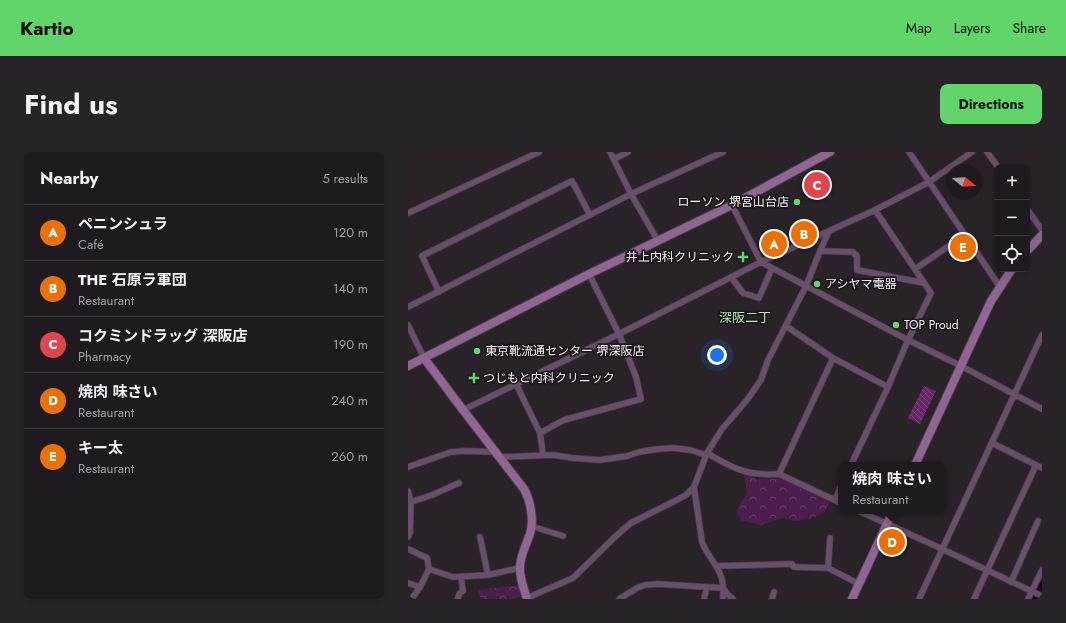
<!DOCTYPE html>
<meta charset="utf-8">
<style>
:root{--surface:#1f1a1f;--page:#272328;--text:#f1f3f6;--muted:#a1a1a4;--line:#3c383d;--accent:#61d46a}
body{margin:0;font-family:Jost,"Noto Sans JP",sans-serif;background:var(--page);color:var(--text)}
.controls{position:absolute;right:12px;top:12px;display:grid;overflow:hidden;border-radius:8px;box-shadow:0 4px 16px #0002}
.controls button{width:36px;height:36px;display:grid;place-items:center;padding:0;border:0;border-bottom:1px solid var(--line);background:var(--surface);color:var(--text);font:20px sans-serif}
.compass{position:absolute;left:538px;top:12px;width:36px;height:36px;border-radius:50%;background:var(--surface);box-shadow:0 4px 16px #0002;rotate:108deg}
.you{position:absolute;left:309px;top:203px;width:14px;height:14px;margin:-10px;border:3px solid #fff;border-radius:50%;background:#1a73e8;box-shadow:0 0 0 6px #1a73e833}
.badge{display:grid;place-items:center;width:26px;height:26px;border-radius:50%;background:var(--accent);color:#fff;font-size:13px;font-weight:700}
.pin{position:absolute;translate:-50% -50%;border:2px solid #fff;box-shadow:0 1px 4px #0006}
.popup{position:absolute;left:430px;top:310px;width:108px;height:52px;box-sizing:border-box;display:grid;place-content:center;border-radius:8px;background:var(--surface);filter:drop-shadow(0 1px 3px #0005);font-size:13px;white-space:nowrap;color:var(--muted)}
.popup b{font-size:15px;color:var(--text)}
.popup::after{content:'';position:absolute;left:50%;top:100%;margin-left:-8px;border:8px solid transparent;border-top-color:var(--surface)}
.list{margin:0;padding:0;list-style:none}
h2{display:flex;justify-content:space-between;align-items:center;height:52px;margin:0;padding:0 16px;font-size:17px}
h2 small{font-size:13px;font-weight:400;color:var(--muted)}
.list li{display:grid;grid-template-columns:26px 1fr auto;gap:12px;align-items:center;box-sizing:border-box;height:56px;padding:0 16px;border-top:1px solid var(--line)}
.list b{display:block;font-size:15px;white-space:nowrap}
.list p{margin:0;font-size:13px;white-space:nowrap;color:var(--muted)}
.list em{font-size:13px;font-style:normal;color:var(--muted)}
.icon{flex:none;width:22px;height:22px;fill:none;stroke:currentColor;stroke-width:2;stroke-linecap:round;stroke-linejoin:round}
.map{position:relative;flex:none;width:634px;height:447px;overflow:hidden;border-radius:8px}
header{display:flex;align-items:center;gap:24px;box-sizing:border-box;height:56px;padding:0 20px;background:var(--accent);color:#111}
header strong{font-size:19px}
nav{display:flex;gap:22px;margin-inline-start:auto;font-size:14px}
.intro{display:flex;align-items:center;justify-content:space-between;box-sizing:border-box;height:96px;padding:0 24px}
h1{margin:0;font-size:28px}
.button{padding:10px 18px;border-radius:8px;background:var(--accent);color:#111;font-size:14px;font-weight:700}
main{display:flex;gap:24px;padding:0 24px}
aside{flex:1;background:var(--surface);border-radius:8px;box-shadow:0 4px 16px #0002}
.map>svg:first-child{display:block}
</style>
<header>
<strong>Kartio</strong>
<nav><a>Map</a><a>Layers</a><a>Share</a></nav>
</header>
<div class="intro"><h1>Find us</h1><a class="button">Directions</a></div>
<main>
<aside>
<h2>Nearby<small>5 results</small></h2>
<ul class="list">
<li><span class="badge" style="background:#e8710a">A</span><div><b>ペニンシュラ</b><p>Café</p></div><em>120 m</em></li>
<li><span class="badge" style="background:#e8710a">B</span><div><b>THE 石原ラ軍団</b><p>Restaurant</p></div><em>140 m</em></li>
<li><span class="badge" style="background:#e0444e">C</span><div><b>コクミンドラッグ 深阪店</b><p>Pharmacy</p></div><em>190 m</em></li>
<li><span class="badge" style="background:#e8710a">D</span><div><b>焼肉 味さい</b><p>Restaurant</p></div><em>240 m</em></li>
<li><span class="badge" style="background:#e8710a">E</span><div><b>キー太</b><p>Restaurant</p></div><em>260 m</em></li>
</ul>
</aside>
<div class="map">
<svg width="634" height="447" viewBox="0 0 634 447">
<defs>
<pattern id="park-crowns" width="20" height="18" patternUnits="userSpaceOnUse"><rect width="20" height="18" fill="#4a1d4d"/><path d="M2 6a3 3 0 1 1 6 0M12 15a3 3 0 1 1 6 0" fill="none" stroke="#653e67"/></pattern>
<pattern id="building-back-hatch" width="6" height="6" patternUnits="userSpaceOnUse"><rect width="6" height="6" fill="#642868"/><path d="M-1 5l2 2M0 0l6 6M5-1l2 2" fill="none" stroke="#7b487e"/></pattern>
</defs>
<rect width="100%" height="100%" fill="#292229"/>
<path fill="url(#park-crowns)" d="M336,322l12,5h16l7,-1 51,24 -6,11 -14,6 -15,2 -12,-3 -22,7 -21,-5 -4,-10 11,-17z
M110,433l4,11 -8,3h-33l-3,-9z"/>
<g fill="none" stroke-linecap="round" stroke-linejoin="round">
<path stroke="#200322" stroke-width="13" d="M628,447l6,-11"/>
</g>
<path fill="url(#building-back-hatch)" d="M410,20l10,21 -13,6 -10,-21z
M516,234l12,5 -16,33 -12,-6z"/>
<g fill="none" stroke-linecap="round" stroke-linejoin="round">
<defs>
<path id="street" d="M202,0l21,42 27,47
M501,0l91,135
M579,0l11,15
M206,7l14,-7
M324,53l29,57 147,78 53,26 81,43
M619,57l15,21
M0,61l131,-61
M412,99l33,1 4,4v14l67,13
M507,117l50,-34
M323,125l12,16 16,5 13,-30
M31,140l-17,-36 150,-75 18,34
M0,155l223,-113 92,-42
M0,173l16,33
M378,174l47,32 55,29
M425,206l-54,116 62,29
M108,232l24,49 3,22
M55,258l156,-76 142,-72 114,-52 54,-28 43,-30
M132,281l24,-13 77,-21 -5,-22 -17,-43 -30,-60
M584,291l50,25
M299,301c17,10 35,21 56,21 5,1 10,0 16,0
M90,305l56,-2 18,3 28,2 27,-4 12,-4 19,-3 16,-1 16,2 16,5
M443,313l37,-78 20,-47 23,-47 -56,-83
M0,315l43,-15 13,-1 31,1
M286,335l8,55c4,12 15,22 19,34 3,7 2,16 2,23
M0,339l3,11 -1,31 -2,4
M427,348l6,-14
M3,350l21,-7 27,-12
M451,359l83,38 100,47
M123,374l32,10
M72,385l8,38
M0,397l19,9 2,11 -9,18
M308,414l76,-2 2,3 34,1 31,16
M420,416l2,-30
M21,417l24,8 35,-2 31,-7
M603,430l27,-61
M0,431l12,4 -7,10 -1,2
M119,446l46,-20 45,-44 13,-11 44,-22 11,-6 8,-8 13,-34 15,-24 25,-29 14,-20 7,-20 38,-74 14,-35 9,-20
M50,447c0,-4 1,-6 5,-8l-2,-14
M211,447l18,-11 8,-3 13,-1 65,4 4,6 6,5
M296,447l3,-12
M364,447l2,-7
M511,447l123,-264
M566,447l62,-134
M620,447l14,-29"/>
<path id="secondary" d="M619,99l15,-16
M16,206l39,52 61,79c7,13 10,31 6,45 -4,11 -9,20 -10,32 -1,11 4,23 7,33
M0,214l181,-92 143,-69 98,-53
M507,313l76,-164 21,-32
M444,447l41,-88"/>
</defs>
<use href="#street" stroke="#463f46" stroke-width="7"/>
<use href="#secondary" stroke="#463f46" stroke-width="10"/>
<use href="#street" stroke="#694e6a" stroke-width="5.5"/>
<use href="#secondary" stroke="#8f6591" stroke-width="8"/>
</g>
<g fill="#61d46a" stroke="#1f181f" stroke-width="1.5">
<circle cx="389" cy="50" r="4"/>
<path d="M333 99h4v4h4v4h-4v4h-4v-4h-4v-4h4z"/>
<circle cx="409" cy="132" r="4"/>
<circle cx="488" cy="173" r="4"/>
<circle cx="69" cy="199" r="4"/>
<path d="M64 220h4v4h4v4h-4v4h-4v-4h-4v-4h4z"/>
</g>
<g text-anchor="middle" stroke-width="3.5" stroke-linejoin="round" paint-order="stroke">
<g font-size="12" fill="#f5f0f5" stroke="#1f181f" text-anchor="start">
<text x="381" y="54" text-anchor="end">ローソン 堺宮山台店</text>
<text x="326" y="109" text-anchor="end">井上内科クリニック</text>
<text x="417" y="136">アシヤマ電器</text>
<text x="496" y="177">TOP Proud</text>
<text x="77" y="203">東京靴流通センター 堺深阪店</text>
<text x="75" y="230">つじもと内科クリニック</text>
</g>
<g font-size="13" fill="#afeaaf" stroke="#1f181f">
<text x="337" y="170">深阪二丁</text>
</g>
</g>
</svg>
<div class="controls">
<button>+</button>
<button>−</button>
<button><svg class="icon" aria-label="locate" viewBox="0 0 24 24"><circle cx="12" cy="12" r="6"/><path d="M12 2v4M12 18v4M2 12h4M18 12h4"/></svg></button>
</div>
<svg class="compass" viewBox="-18 -18 36 36"><path d="M0-13l5 13h-10z" fill="#e53935"/><path d="M0 13l5-13h-10z" fill="#a1a1a4"/></svg>
<div class="you"></div>
<div class="pin badge" style="left:366px;top:92px;background:#e8710a">A</div>
<div class="pin badge" style="left:396px;top:82px;background:#e8710a">B</div>
<div class="pin badge" style="left:409px;top:33px;background:#e0444e">C</div>
<div class="pin badge" style="left:484px;top:390px;background:#e8710a">D</div>
<div class="popup"><b>焼肉 味さい</b>Restaurant</div>
<div class="pin badge" style="left:555px;top:95px;background:#e8710a">E</div>
</div>
</main>
